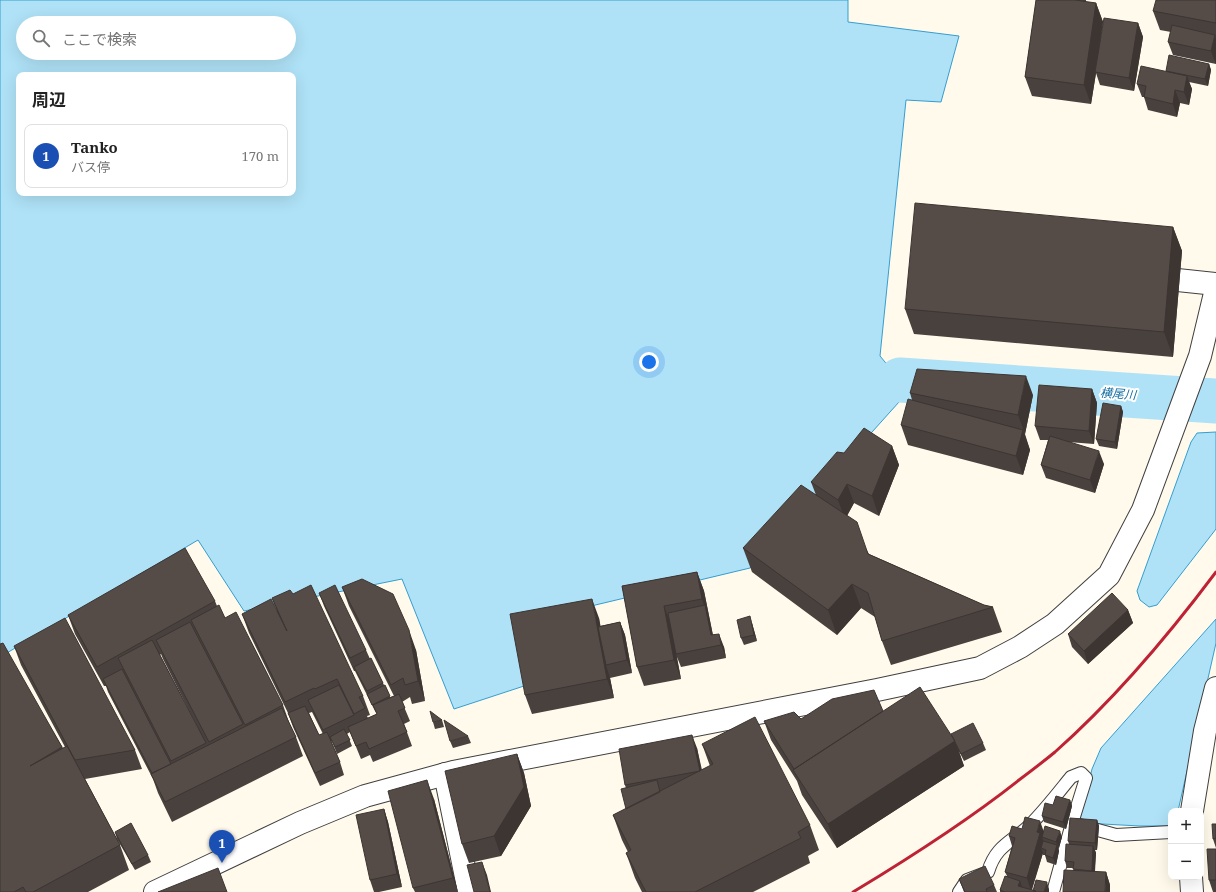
<!DOCTYPE html>
<html lang="ja">
<meta charset="utf-8">
<style>
:root{--surface:#fff;--page:#f2f2f2;--text:#222;--muted:#767676;--line:#e0e0e0;--accent:#2563eb}
body{margin:0;font-family:"Noto Serif","Noto Sans JP",serif;background:var(--page);color:var(--text)}
.controls{position:absolute;right:12px;bottom:12px;display:grid;overflow:hidden;border-radius:8px;box-shadow:0 4px 16px #0002}
.controls button{width:36px;height:36px;display:grid;place-items:center;padding:0;border:0;border-bottom:1px solid var(--line);background:var(--surface);color:var(--text);font:20px sans-serif}
.you{position:absolute;left:649px;top:362px;width:14px;height:14px;margin:-10px;border:3px solid #fff;border-radius:50%;background:#1a73e8;box-shadow:0 0 0 6px #1a73e833}
.badge{display:grid;place-items:center;width:26px;height:26px;border-radius:50%;background:var(--accent);color:#fff;font-size:13px;font-weight:700}
.pin{position:absolute;translate:-50% -33px;filter:drop-shadow(0 1px 2px #0008)}
.pin::after{content:'';position:absolute;top:21px;width:14px;height:12px;background:inherit;clip-path:polygon(0 0,100% 0,50% 100%)}
.list{margin:0;padding:0;list-style:none}
h2{display:flex;justify-content:space-between;align-items:center;height:52px;margin:0;padding:0 16px;font-size:17px}
h2 small{font-size:13px;font-weight:400;color:var(--muted)}
.list li{display:grid;grid-template-columns:26px 1fr auto;gap:12px;align-items:center;box-sizing:border-box;height:64px;margin:0 8px 8px;padding:0 8px;border:1px solid var(--line);border-radius:8px}
.list b{display:block;font-size:15px;white-space:nowrap}
.list p{margin:0;font-size:13px;white-space:nowrap;color:var(--muted)}
.list em{font-size:13px;font-style:normal;color:var(--muted)}
.icon{flex:none;width:22px;height:22px;fill:none;stroke:currentColor;stroke-width:2;stroke-linecap:round;stroke-linejoin:round}
.map{position:relative;flex:none;width:1216px;height:892px;overflow:hidden}
.search{position:absolute;background:var(--surface);box-shadow:0 4px 16px #0002;left:16px;top:16px;width:280px;height:44px;display:flex;align-items:center;gap:10px;box-sizing:border-box;padding:0 14px;border-radius:22px;color:var(--muted);font-size:15px}
.panel{position:absolute;background:var(--surface);box-shadow:0 4px 16px #0002;left:16px;top:72px;width:280px;height:124px;border-radius:8px}
.map>svg:first-child{display:block}
</style>
<div class="map">
<svg width="1216" height="892" viewBox="0 0 1216 892">
<rect width="100%" height="100%" fill="#fffaeb"/>
<path fill="#afe2f7" stroke="#359dd0" fill-rule="evenodd" d="M0,0h848v22l111,14 -18,66 -35,-2 -26,256 20,24 -1,22 -149,166 -234,56 8,62 -70,23 -52,-130 -158,32 -46,-71 -198,117zM23,23h266v30h-266zM19,75h274v118h-274z
M1216,432v97l-59,76 -8,2 -9,-7 -3,-9 54,-149 6,-9z
M1216,619v24l-38,168h-7v15h-31l-56,-3 -4,-4 12,-50 9,-21z"/>
<g fill="none" stroke-linecap="round" stroke-linejoin="round">
<path stroke="#afe2f7" stroke-width="45" d="M900,380l316,21"/>
<defs>
<path id="service" d="M959,892l8,-12 21,-8c8,-27 24,-30 42,-47 15,-15 28,-32 41,-48l10,-4 5,5 -14,45 44,12 55,-3
M1053,892l19,-69"/>
<path id="minor" d="M1149,277l67,7
M445,774l24,118
M1192,811l13,-80 11,-43
M1191,877l1,15"/>
<path id="tertiary" d="M155,892l145,-69 65,-27 88,-24 424,-82 103,-22 40,-21 35,-23 54,-49 34,-65 57,-154 16,-67"/>
</defs>
<use href="#service" stroke="#3f3f3f" stroke-width="14"/>
<use href="#minor" stroke="#3f3f3f" stroke-width="24"/>
<use href="#tertiary" stroke="#3f3f3f" stroke-width="24"/>
<use href="#service" stroke="#fff" stroke-width="12"/>
<use href="#minor" stroke="#fff" stroke-width="22"/>
<use href="#tertiary" stroke="#fff" stroke-width="22"/>
<path stroke="#be2235" stroke-width="3" d="M853,892c58,-35 113,-70 166,-112 12,-9 24,-18 36,-28 60,-53 113,-116 161,-180"/>
</g>
<path fill="#49413e" fill-rule="evenodd" d="M1036,0h50v2l10,1 7,19 -3,18 38,-17 5,14 -9,54 -34,-6 -4,-12 -5,31 -59,-8 -7,-19z
M1216,0v64l-43,-9 -5,-13 3,-10 -11,-2 -7,-19z
M1209,64l2,6 -3,16 -19,-4 3,7 -3,16 -9,-2 -3,14 -29,-7 -4,-13h-2l-5,-13 29,-12v-1z
M1173,227l9,24 -9,106 -259,-23 -9,-25z
M1092,389l5,14 -3,41 -26,-2 36,22 -9,29 -49,-15 -5,-13 7,-25h-8l-5,-14z
M910,393l123,2 -8,39 5,16 -7,25 -115,-30 -7,-20 11,-25z
M1121,406l2,6 -6,37 -18,-3 -3,-7z
M892,446l7,19 -20,51 -25,-13 -7,13 22,38 115,51 9,2 9,25 -111,33 -9,-24 -7,-24 -14,-9 -24,27 -85,-63 -9,-24 73,-53 -5,-13z
M697,572l7,19 9,44 11,12 2,11 -45,9 -4,-10 4,22 -37,7 -7,-19 -15,-81z
M342,587l74,63 9,51 -13,3 -2,-7 -8,5 8,19 -6,3 8,22 -39,16 -3,-7 -9,4 -11,-27 -3,2 5,12 -15,8 -5,-13 -1,1 9,20 4,13 -24,11 -27,-59 -5,-14 -39,-80 -7,-19 35,-3 -5,-13 91,98 7,19 -3,1 1,2 9,-4 -2,-3 -20,-40h-1l-30,-65 -5,-13 47,57 4,9 13,24 7,14 4,-1 -45,-90zM312,712l11,22 -4,1 -10,-22z
M215,601l2,5 66,99 7,20 6,12 7,19 -131,66 -14,-29 -5,-14 -45,-87 -2,-6h-2l-29,-52 -7,-19zM161,654l2,5 44,87 -47,-91z
M1128,610l5,13 -45,41 -16,-17 -4,-13z
M599,618l1,8 20,-4 5,13 7,38 -22,5 4,20 -82,16 -7,-19z
M752,623l5,18 -13,4 -3,-7z
M0,644l63,104 2,-1 -44,-82 -7,-19 121,104 7,19 -57,10 35,66 9,25 -41,22h-88z
M883,711l69,25 31,7 3,7 -22,11 -5,-10 5,15 -127,82 -35,-53 -5,-14 -26,-41 -7,-19 37,-2z
M442,720l2,7 -9,2 -2,-7z
M468,736l3,7 -18,5 -3,-7z
M702,744l108,81 9,25 -11,6 2,7 -57,29h-111l-7,-14 -9,-25 2,-1 -6,-12 -9,-25 13,-6v-21l-1,-3 72,-37 5,22 8,-4z
M517,754l7,19 7,33 -30,50 -32,7 -7,-19z
M434,799l24,93h-43l-2,-4z
M1070,800l2,6 -6,23 -22,-7 -2,-6 11,-11z
M384,809l4,13 14,65 -23,5h-5l-4,-12z
M1097,820l2,6 -2,24h-2l1,3 -1,19h11l4,13 -36,-14 -1,-3h-6l-2,-7 4,-17 -1,-3z
M1216,824v24l-3,-9z
M1022,829l21,2 19,6 -4,11 1,3 -3,14 -9,-3 -2,-7h-2v-2l-11,37 1,1 16,-2v3h-49v-2l7,-14 -2,-4 7,-26 -3,-10z
M115,832l33,23 3,7 -16,8 -18,-31z
M1216,849v43h-3l-4,-12z
M959,879l35,6 3,7h-33z"/>
<path fill="#3c3532" d="M1096,3l7,19 -7,50h-1l1,1 -5,31 -7,-19z
M1138,23l5,14 -9,54 -5,-13z
M1215,35l1,4v25l-5,-13z
M1209,64l2,6 -3,16 -3,-7z
M1187,76l5,13 -3,16 -5,-13z
M1175,90l5,13 -3,14 -4,-13z
M1173,227l9,24 -9,106 -9,-25z
M1026,376l7,19 -8,39 -7,-19z
M1092,389l5,14 -3,41 -5,-13z
M1121,406l2,6 -6,37 -2,-7z
M1023,430l7,20 -7,25 -7,-19z
M892,446l7,19 -20,51 -7,-20z
M1099,451l5,13 -9,29 -5,-13z
M847,484l7,19 -9,16 -7,-19z
M697,572l7,19 11,55 -4,-11 -6,-27 -3,-9z
M852,584l9,24 -24,27 -9,-25z
M592,599l7,19 9,46 -2,1 4,13 4,20 -7,-19z
M664,606l7,19 5,29 5,25 -7,-19z
M1128,610l5,13 -45,41 -4,-13z
M750,616l2,7 5,18 -3,-6z
M620,622l5,13 7,38 -5,-13z
M409,630l7,20 9,51 -7,-20z
M719,634l5,13 2,11 -5,-13z
M692,735l5,13 7,36 -4,-13z
M955,741l9,25 -127,82 -9,-24z
M517,754l7,19 7,33 -30,50 -7,-20z
M427,780l7,19 24,93 -5,-14z
M1070,800l2,6 -6,23 -3,-7z
M384,809l4,13 14,65 -5,-13z
M1097,820l2,6 -2,24 -2,-7z
M1040,821l5,14 -3,2 3,9 -4,2 2,5 -12,38 -4,-13 10,-46z
M1060,831l2,6 -3,11 -3,-6z
M1057,845l2,6 -3,14 -3,-7z
M1093,846l3,7 -2,25 -2,-7z
M482,862l5,13 4,17h-1z
M1106,872l4,13v7h-5z
M1020,881l4,11 -6,-6z
M1047,882l2,7v3h-5z"/>
<path fill="#554c48" stroke="#3c3532" d="M1036,0h39l21,3 -12,82 -59,-8z
M1156,0h60v23l-63,-12z
M1104,18l34,5 -9,55 -34,-6z
M1172,25l43,10 -4,16 -43,-9z
M1169,55l40,9 -4,15 -39,-8z
M1141,66l46,10 -3,16 -9,-2 -2,14 -29,-7 2,-11 -9,-2z
M915,203l258,24 -9,105 -259,-23z
M917,369l109,7 -8,39 -108,-22z
M1039,385l53,4 -3,42 -54,-5z
M908,399l115,31 -7,26 -115,-31z
M1103,403l18,3 -6,36 -19,-3z
M864,428l28,18 -20,50 -25,-12 -9,16 -27,-18 26,-30 7,1z
M1050,436l49,15 -9,29 -49,-15z
M801,485l56,37 11,32 116,51 9,2 -111,34 -14,-48 -16,-9 -24,26 -85,-62z
M185,548l30,53 -118,66 -29,-52z
M697,572l5,27 -38,7 10,54 -37,7 -15,-81z
M362,579l31,15 16,36 9,51 -13,4 -2,-7 -12,7 -49,-98z
M311,585l52,111 -4,1 6,11 -11,6 -17,-35 -22,10 -1,-1 -29,14 -43,-88 29,-15 16,32 -15,-33 18,-8 3,4z
M335,585l31,65 -16,8 -31,-65z
M1112,593l16,17 -44,41 -16,-17z
M592,599l15,80 -82,16 -15,-81z
M219,605l6,13 11,-6 47,93 -38,20 -54,-105z
M705,605l6,30 8,-1 2,11 -45,9 -8,-41z
M750,616l4,19 -13,3 -4,-18z
M65,618l70,132 -60,10 -61,-114z
M190,622l53,102 -34,18 -53,-102z
M620,622l7,38 -21,5 -8,-38z
M152,640l54,103 -35,18 -53,-103z
M3,643l59,104 -32,19 37,-20 53,99 -87,47h-7l-3,-5 -9,5h-14v-248z
M371,658l12,25 -16,8 -13,-24z
M122,669l49,95 -19,9 -49,-94z
M339,685l15,30 -31,15 -15,-30z
M385,685l5,11 -18,9 -5,-11z
M920,687l35,54 -127,83 -35,-54z
M874,690l9,21 -89,58 -30,-48 30,-9 7,7 31,-20z
M399,694l6,14 -7,3 9,21 -38,17 -3,-7 -10,4 -8,-19 29,-13 -4,-9z
M305,706l14,29 8,-3 13,30 -25,11 -27,-60z
M282,708l14,29 -131,65 -14,-28z
M430,711l12,9 -9,2z
M755,717l55,108 -12,7 3,6 -106,54h-49l-20,-39 5,-3 -18,-35 100,-51 -11,-20z
M444,720l24,16 -18,5z
M973,723l10,20 -22,11 -10,-20z
M344,729l6,11 -15,7 -5,-10z
M692,735l8,36 -75,14 -6,-36z
M517,754l7,33 -30,49 -32,8 -17,-73z
M427,780l26,98 -40,10 -25,-97z
M657,780l3,12 -34,17 -5,-20z
M1056,796l14,4 -7,22 -21,-6 3,-13 8,2z
M384,809l13,65 -27,6 -14,-65z
M1025,817l15,4 -3,11 3,1 -13,45 -22,-6 10,-34 -6,-2 3,-10 10,3z
M1070,818l27,2 -2,23 -27,-2z
M131,823l17,32 -16,9 -17,-32z
M1212,824h4v14l-3,1z
M1045,826l15,5 -4,11 -14,-5z
M1043,841l14,4 -4,13 -8,-3 1,-5 -5,-2z
M1066,844l27,2 -1,25 -19,-2 1,-7 -9,-1z
M1207,849h9v31h-7z
M482,862l8,30h-16l-7,-27z
M985,866l9,19 -8,4 1,3h-22l-6,-13z
M218,868l9,24h-69z
M1064,870l42,2 -1,20h-42z
M1005,876l15,5 -2,5 18,5 -1,1h-30l-5,-2z
M1036,880l11,2 -3,10h-8l-3,-1z"/>
<g text-anchor="middle" stroke-width="4" stroke-linejoin="round" paint-order="stroke">
<g font-size="12" font-style="italic" fill="#146da0" stroke="#fff">
<text transform="translate(1118 394) rotate(4)" y="4">横尾川</text>
</g>
</g>
</svg>
<div class="controls">
<button>+</button>
<button>−</button>
</div>
<div class="you"></div>
<div class="pin badge" style="left:222px;top:863px;background:#1a4fb4">1</div>
<div class="search"><svg class="icon" aria-label="search" viewBox="0 0 24 24"><circle cx="10" cy="10" r="6"/><path d="M15 15l6 6"/></svg>ここで検索</div>
<section class="panel">
<h2>周辺<small></small></h2>
<ul class="list">
<li><span class="badge" style="background:#1a4fb4">1</span><div><b>Tanko</b><p>バス停</p></div><em>170 m</em></li>
</ul>
</section>
</div>
